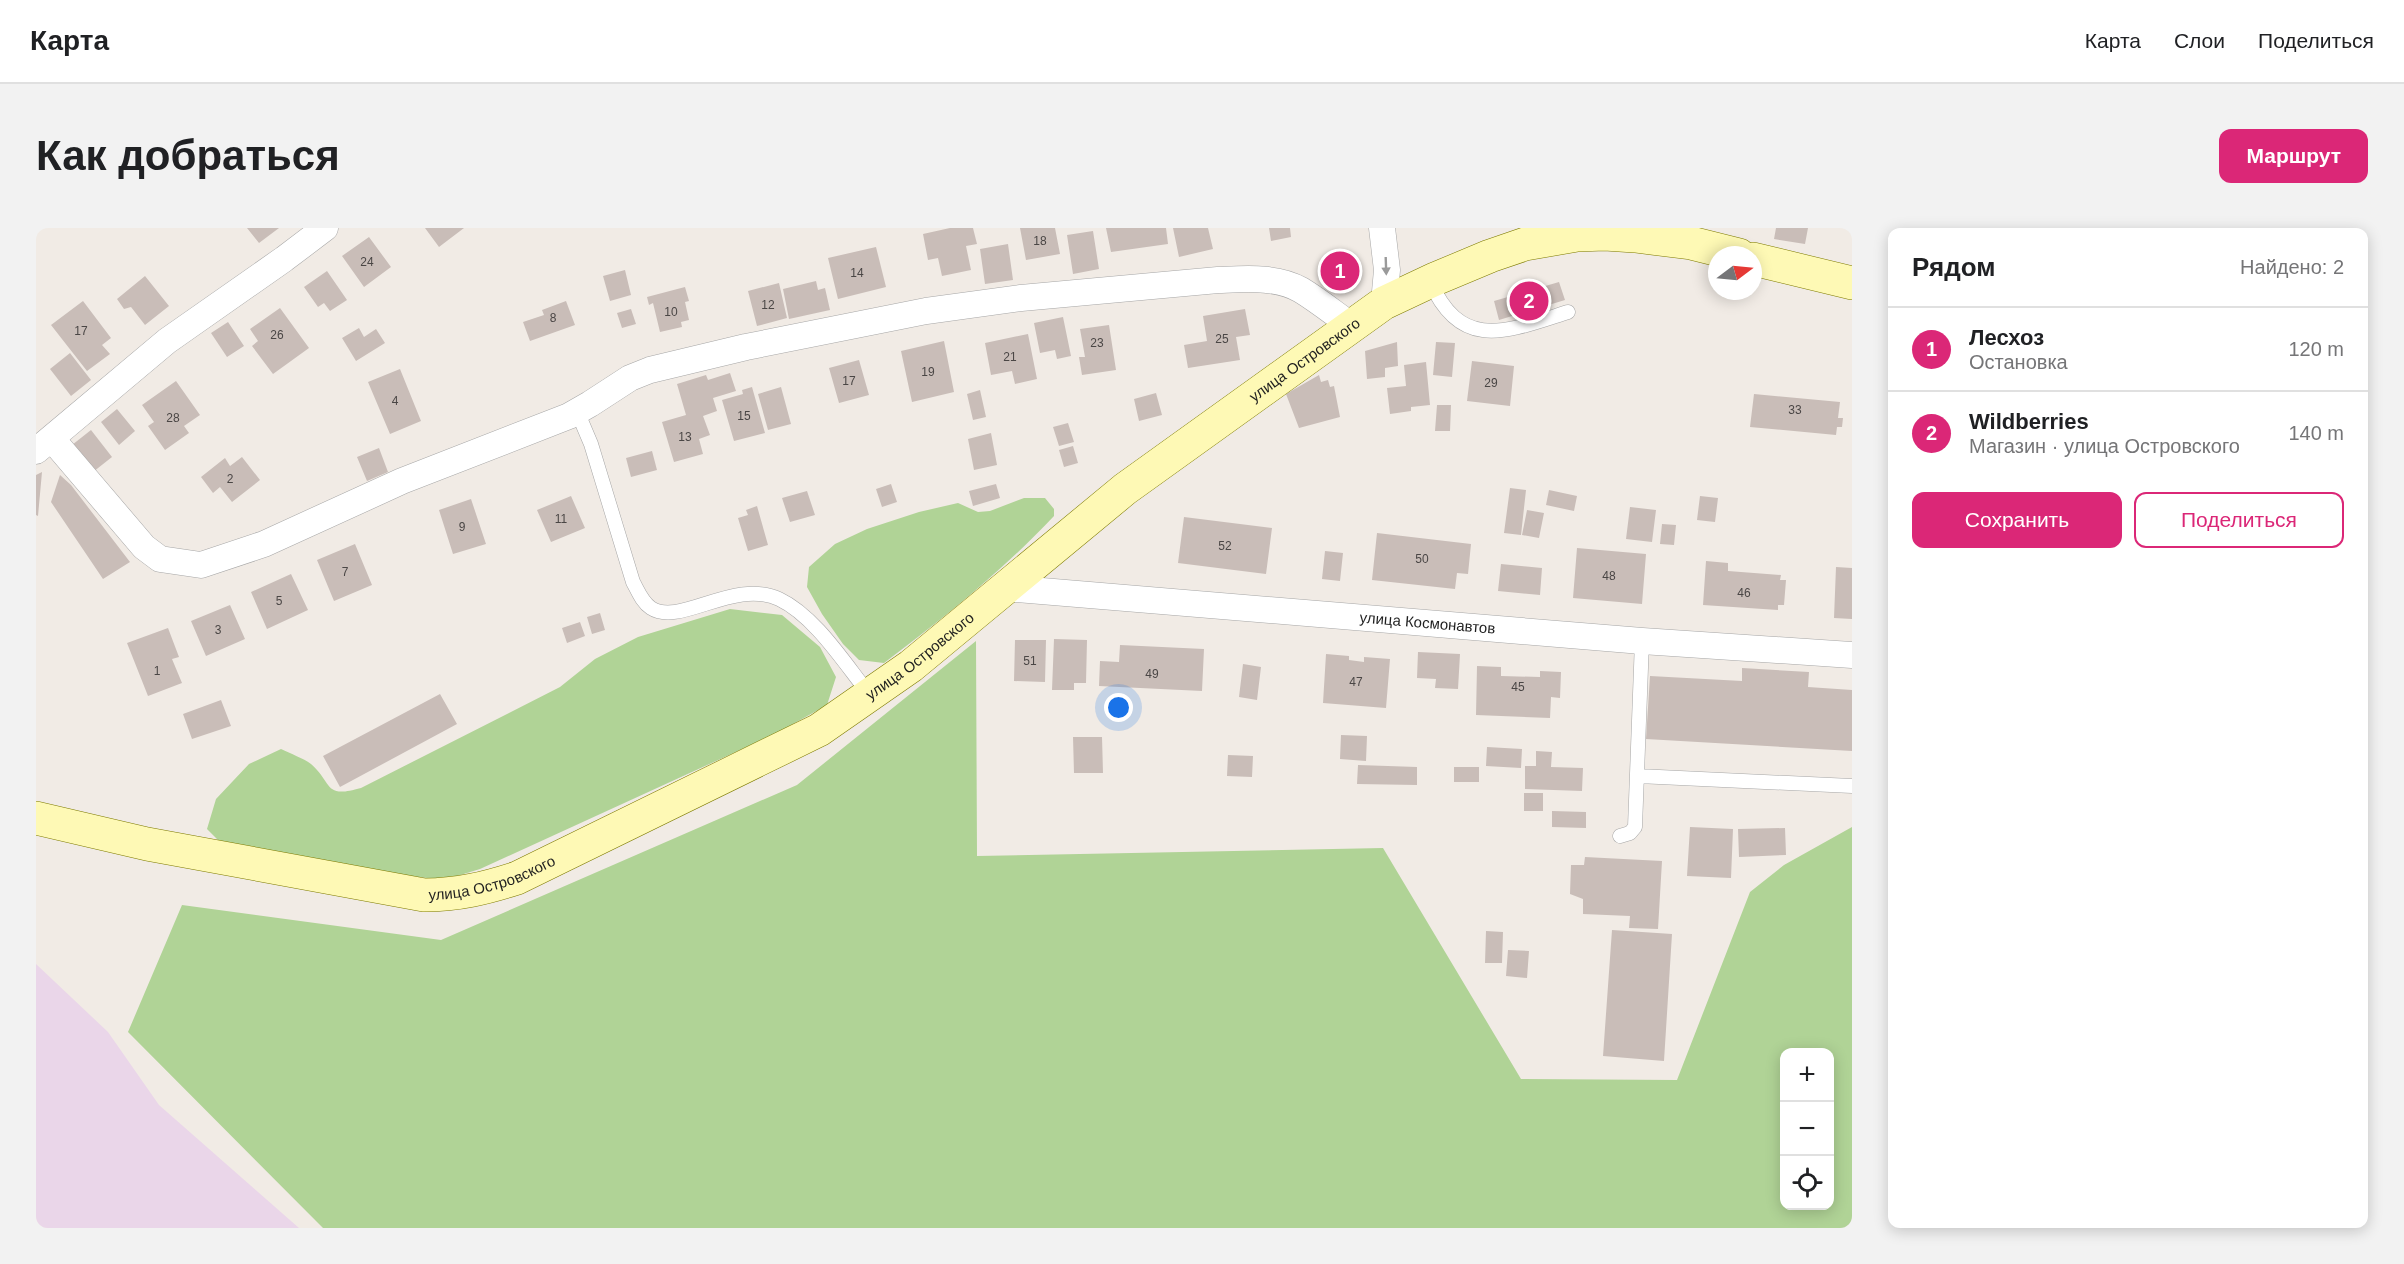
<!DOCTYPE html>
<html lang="ru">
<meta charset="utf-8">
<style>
:root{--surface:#fff;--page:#f2f2f2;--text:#202124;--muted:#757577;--line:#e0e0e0;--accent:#db2777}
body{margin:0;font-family:Helvetica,sans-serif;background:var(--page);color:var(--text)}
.controls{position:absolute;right:18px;bottom:18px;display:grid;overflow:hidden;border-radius:12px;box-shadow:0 3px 15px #0003}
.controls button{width:54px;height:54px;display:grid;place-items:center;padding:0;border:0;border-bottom:2px solid var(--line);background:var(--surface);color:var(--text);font:30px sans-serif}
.compass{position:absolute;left:1672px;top:18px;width:54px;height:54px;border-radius:50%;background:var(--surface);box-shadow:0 3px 15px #0003;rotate:74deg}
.you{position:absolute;left:1083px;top:480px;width:21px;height:21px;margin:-15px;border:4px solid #fff;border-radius:50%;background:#1a73e8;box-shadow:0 0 0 9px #1a73e833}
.badge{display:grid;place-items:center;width:39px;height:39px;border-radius:50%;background:var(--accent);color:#fff;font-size:20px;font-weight:700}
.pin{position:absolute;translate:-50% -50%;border:3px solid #fff;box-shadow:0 2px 6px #0006}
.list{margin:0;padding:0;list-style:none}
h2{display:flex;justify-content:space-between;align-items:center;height:78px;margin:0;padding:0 24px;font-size:26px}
h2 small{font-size:20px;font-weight:400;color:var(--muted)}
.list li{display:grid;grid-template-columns:39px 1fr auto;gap:18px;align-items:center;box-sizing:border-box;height:84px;padding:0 24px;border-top:2px solid var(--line)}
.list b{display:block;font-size:22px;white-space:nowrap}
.list p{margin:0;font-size:20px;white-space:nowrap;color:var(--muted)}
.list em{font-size:20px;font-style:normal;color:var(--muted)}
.actions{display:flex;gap:12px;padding:18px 24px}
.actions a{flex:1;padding:14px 0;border:2px solid var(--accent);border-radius:12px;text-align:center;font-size:21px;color:var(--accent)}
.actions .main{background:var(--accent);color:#fff}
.icon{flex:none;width:33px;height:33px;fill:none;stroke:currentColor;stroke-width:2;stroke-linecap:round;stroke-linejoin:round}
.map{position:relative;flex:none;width:1816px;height:1000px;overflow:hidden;border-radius:12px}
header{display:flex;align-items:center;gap:36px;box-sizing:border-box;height:84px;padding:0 30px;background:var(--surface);border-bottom:2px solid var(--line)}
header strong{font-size:28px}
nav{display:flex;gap:33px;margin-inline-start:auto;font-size:21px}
.intro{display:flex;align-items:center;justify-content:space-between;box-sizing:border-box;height:144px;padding:0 36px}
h1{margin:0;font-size:42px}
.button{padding:15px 27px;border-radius:12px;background:var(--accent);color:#fff;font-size:21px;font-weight:700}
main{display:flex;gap:36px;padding:0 36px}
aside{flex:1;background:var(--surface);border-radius:12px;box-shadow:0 3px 15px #0003}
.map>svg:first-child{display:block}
</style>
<header>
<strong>Карта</strong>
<nav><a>Карта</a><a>Слои</a><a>Поделиться</a></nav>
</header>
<div class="intro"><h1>Как добраться</h1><a class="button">Маршрут</a></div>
<main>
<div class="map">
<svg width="1816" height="1000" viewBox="0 0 1816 1000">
<rect width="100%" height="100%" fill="#f1ebe5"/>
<path fill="#ead6e9" d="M0,736l72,68 51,73 140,123h-263z"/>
<path fill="#b0d396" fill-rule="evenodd" d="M988,270h21l9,11v7c-52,55 -110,102 -170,147l-25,-3 -16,-16 -21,-30 -15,-27 2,-20 26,-23 32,-15 52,-17 39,-9 20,9 12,-1z
M694,381l52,6 38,32 16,30 -9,28 -52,29 -295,135 -36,11 -68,-8 -156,-30 -13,-13 9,-30 33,-35 32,-15c10,5 22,9 30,15 22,19 12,35 50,24l199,-101 35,-28 43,-22z
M940,413l1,215 406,-8 138,231 156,1 73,-188 34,-27 68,-38v401h-1529l-195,-196 54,-127 259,35 356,-155zM1794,824v154h-46v-154z"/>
<path fill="#c9bdb8" d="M211,0h32l-20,15z
M389,0h39l-25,19z
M914,0h23l4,16 -11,2 5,24 -29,6 -4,-18 -10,2 -5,-26z
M984,0h35l5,26 -34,6z
M1070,0h60l2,16 -57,8z
M1137,0h35l5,21 -34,8z
M1233,0h21l1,9 -20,4z
M1740,0h32l-3,16 -31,-5z
M1057,3l6,38 -26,5 -6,-39z
M333,9l22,30 -27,20 -22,-31z
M972,16l5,36 -28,4 -5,-35z
M840,19l10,40 -48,12 -10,-41z
M589,42l6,25 -21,6 -7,-25z
M291,43l20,29 -17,11 -6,-8 -6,4 -14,-20z
M109,48l24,30 -24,19 -14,-18 -7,2 -7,-10z
M780,53l2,9 7,-2 5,22 -41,9 -6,-30z
M1523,54l6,18 -66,20 -5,-19z
M743,55l8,35 -30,8 -9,-35z
M649,59l4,14 -4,1 4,18 -8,2 1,5 -22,5 -7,-29 -4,2 -2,-8z
M47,73l28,37 -9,7 8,9 -23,17 -36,-46z
M530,73l9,24 -45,16 -7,-19 21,-7 -2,-5z
M244,80l29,40 -36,26 -21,-28 6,-5 -8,-12z
M595,81l5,15 -14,4 -5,-15z
M1209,81l5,26 -14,2 4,23 -52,8 -4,-23 23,-4 -4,-25z
M1027,89l8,39 -14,3 -2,-9 -15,3 -6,-30z
M192,94l16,24 -17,11 -16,-24z
M1073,97l7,45 -34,5 -3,-18h6l-5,-28z
M323,100l5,9 12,-8 9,14 -29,18 -14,-23z
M992,106l9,45 -22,5 -3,-13 -21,4 -6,-32z
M908,113l10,51 -42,10 -11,-51z
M1361,114l1,24 -13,2v9l-18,2 -2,-28z
M1400,114l19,1 -3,34 -19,-2z
M34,125l21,27 -20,16 -21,-27z
M823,132l10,35 -30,8 -10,-35z
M1436,133l42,5 -4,40 -43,-5z
M1390,134l4,43 -19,2v4l-21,3 -3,-26 19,-2 -2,-21z
M364,141l21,52 -31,13 -22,-52z
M694,145l6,18 -23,7 4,13 -14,5 7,19 -11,4 4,15 -29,8 -12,-40 24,-7 -9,-31 29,-9 2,5z
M1283,147l2,7 7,-2 2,7 4,-1 6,31 -41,11 -13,-34z
M140,153l24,34 -16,11 5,7 -24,17 -17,-24 6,-4 -12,-17z
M716,159l13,46 -31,8 -12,-41 21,-6 -1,-4z
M745,159l10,37 -23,6 -10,-36z
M944,162l6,27 -13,3 -6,-26z
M1120,165l6,22 -23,6 -5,-22z
M1718,166l86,8 -2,16h5l-1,9h-5l-1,8 -86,-8z
M1401,177h14l-1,26h-15z
M81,181l18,22 -16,14 -18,-23z
M1032,195l6,19 -15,4 -6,-19z
M55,202l21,27 -19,15 -21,-27z
M955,205l6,32 -23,5 -6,-31z
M1037,218l5,17 -14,4 -5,-17z
M343,220l9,24 -21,9 -10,-24z
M616,223l5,19 -26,7 -5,-19z
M206,229l18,23 -28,22 -12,-15 -7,6 -12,-16 24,-19 5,8z
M6,244l-4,44 -2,-1v-40z
M24,247l11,10 59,77 -27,17 -52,-77z
M855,256l6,18 -15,5 -6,-18z
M960,256l4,14 -27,8 -4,-15z
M1474,260l16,2 -5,45 -17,-2z
M1513,262l28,6 -3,15 -28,-6z
M771,263l8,24 -25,7 -8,-24z
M535,268l14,32 -34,14 -14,-32z
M1664,268l18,2 -3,24 -18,-2z
M435,271l15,45 -33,10 -14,-44z
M721,278l11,39 -20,6 -10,-33 10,-3 -2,-5z
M1594,279l26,3 -4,32 -26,-3z
M1491,282l17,3 -5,25 -17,-3z
M1148,289l88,11 -6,46 -88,-11z
M1626,296l14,1 -2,20 -14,-1z
M1341,305l94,11 -3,30 -11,-1 -2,16 -83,-9z
M319,316l17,41 -38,16 -17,-41z
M1541,320l69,6 -4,50 -69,-6z
M1289,323l18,2 -3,28 -18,-2z
M1670,333l22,2v8l53,4 -1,5h6l-2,25h-6v5l-75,-5z
M1465,336l41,4 -2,27 -42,-4z
M1800,339l16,1v51l-18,-1z
M255,346l17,36 -41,19 -16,-37z
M194,377l15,34 -39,17 -15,-35z
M564,385l5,17 -13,4 -5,-17z
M544,394l5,14 -18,7 -5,-15z
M132,400l11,29 -7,2 10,24 -34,13 -21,-53z
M1018,411l33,1 -1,43h-12v7h-22z
M979,412h31l-1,42 -31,-1z
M1084,417l84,4 -2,42 -103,-5 1,-25 19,1z
M1382,424l42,2 -2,35 -23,-1 1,-9 -19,-1z
M1290,426l23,2v4l15,2v-5l26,2 -4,49 -63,-5z
M1207,436l18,3 -4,33 -18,-3z
M1441,438l24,1v9l39,1v-6l21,1 -1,26 -9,-1 -1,21 -74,-3z
M1706,440l67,4 -1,15 44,3v61l-206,-12 4,-63 92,5z
M404,466l17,30 -117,63 -17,-31z
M185,472l10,26 -39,13 -9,-25z
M1305,507l26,1 -1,25 -26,-2z
M1037,509h29l1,36h-29z
M1451,519l35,2 -1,19 -35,-2z
M1500,523l16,1 -1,15 32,1 -1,23 -57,-2v-23h11z
M1192,527l25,1 -1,21 -25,-1z
M1322,537l59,2v18l-60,-1z
M1418,539h25v15h-25z
M1488,565h19v18h-19z
M1516,583l34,1v16l-34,-1z
M1654,599l43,2 -2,49 -44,-2z
M1749,600l1,27 -47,2 -1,-28z
M1549,629l77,4 -4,68 -29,-1 1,-12 -47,-2v-15l-13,-5 1,-29h13z
M1576,702l60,4 -8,127 -61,-5z
M1450,703l17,1 -1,31h-17z
M1472,722l21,1 -2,27 -21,-2z"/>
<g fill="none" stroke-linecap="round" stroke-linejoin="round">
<defs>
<path id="lane" d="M1394,53c31,72 78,50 138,31
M541,183l14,33 42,138c5,9 9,20 18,26 29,19 83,-30 128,-9 36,17 66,65 91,96
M1602,548l214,10
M1584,608l10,-3 5,-6 7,-186"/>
<g id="street">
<path d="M1346,0l5,42 -3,33"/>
<path d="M16,211l92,108 16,12 41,6 63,-21 138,-63 167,-65 21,-12 40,-26 20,-8 96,-23 180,-36 95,-13 197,-18c27,-1 59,-4 83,10 18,11 34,24 51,36"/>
<path d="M0,223l131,-110 117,-82 41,-31"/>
<path id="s1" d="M969,360l637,53 210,14"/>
</g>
<g id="secondary">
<path d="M1717,31l99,24"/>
<path id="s2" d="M0,590l111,26 277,51c34,0 62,-7 93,-17l302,-148 92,-64 214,-177 259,-186 51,-24 55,-23 35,-12 52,-9 28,-1 30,2 56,7 48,12"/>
</g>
</defs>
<use href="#lane" stroke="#a6a6a6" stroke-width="15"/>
<use href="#street" stroke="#a6a6a6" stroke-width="27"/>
<use href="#secondary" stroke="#7d7a00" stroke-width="34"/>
<use href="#lane" stroke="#fff" stroke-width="14"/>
<use href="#street" stroke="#fff" stroke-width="26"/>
<use href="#secondary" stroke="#fef9b5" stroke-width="33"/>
</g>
<defs><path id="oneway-solid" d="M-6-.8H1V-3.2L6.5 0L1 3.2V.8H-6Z" transform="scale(1.5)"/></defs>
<use fill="#9a9a9a" href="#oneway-solid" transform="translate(1350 38) rotate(88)"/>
<g text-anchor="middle" stroke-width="6" stroke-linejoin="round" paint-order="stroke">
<g font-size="12" fill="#4a4645">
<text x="1004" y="17">18</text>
<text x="331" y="38">24</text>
<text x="821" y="49">14</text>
<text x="732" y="81">12</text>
<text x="635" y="88">10</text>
<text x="517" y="94">8</text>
<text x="45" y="107">17</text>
<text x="241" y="111">26</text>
<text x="1186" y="115">25</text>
<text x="1061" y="119">23</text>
<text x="974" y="133">21</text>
<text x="892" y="148">19</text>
<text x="813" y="157">17</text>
<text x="1455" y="159">29</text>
<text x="359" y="177">4</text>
<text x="1759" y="186">33</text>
<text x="708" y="192">15</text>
<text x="137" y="194">28</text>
<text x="649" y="213">13</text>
<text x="194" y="255">2</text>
<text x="525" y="295">11</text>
<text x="426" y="303">9</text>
<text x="1189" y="322">52</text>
<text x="1386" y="335">50</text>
<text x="309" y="348">7</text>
<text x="1573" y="352">48</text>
<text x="1708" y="369">46</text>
<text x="243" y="377">5</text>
<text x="182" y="406">3</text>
<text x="994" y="437">51</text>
<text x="121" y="447">1</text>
<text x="1116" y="450">49</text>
<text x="1320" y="458">47</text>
<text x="1482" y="463">45</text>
</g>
<g font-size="15" fill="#1f1f1f" stroke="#fff">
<text dy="5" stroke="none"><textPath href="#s2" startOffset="1438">улица Островского</textPath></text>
<text dy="5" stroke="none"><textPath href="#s1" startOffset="424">улица Космонавтов</textPath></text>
<text dy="5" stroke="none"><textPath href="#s2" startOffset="952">улица Островского</textPath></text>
<text dy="5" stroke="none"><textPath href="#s2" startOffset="466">улица Островского</textPath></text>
</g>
</g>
</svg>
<div class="controls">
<button>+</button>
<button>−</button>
<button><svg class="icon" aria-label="locate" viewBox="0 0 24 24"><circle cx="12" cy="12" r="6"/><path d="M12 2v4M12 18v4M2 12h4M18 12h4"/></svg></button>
</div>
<svg class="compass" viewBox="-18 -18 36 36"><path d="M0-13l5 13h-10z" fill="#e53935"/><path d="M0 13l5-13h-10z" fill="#757577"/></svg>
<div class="you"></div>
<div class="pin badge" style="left:1304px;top:43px">1</div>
<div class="pin badge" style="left:1493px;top:73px">2</div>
</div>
<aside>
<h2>Рядом<small>Найдено: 2</small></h2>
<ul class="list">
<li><span class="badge">1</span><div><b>Лесхоз</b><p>Остановка</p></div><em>120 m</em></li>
<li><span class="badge">2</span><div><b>Wildberries</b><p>Магазин · улица Островского</p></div><em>140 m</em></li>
</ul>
<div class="actions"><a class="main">Сохранить</a><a>Поделиться</a></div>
</aside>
</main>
